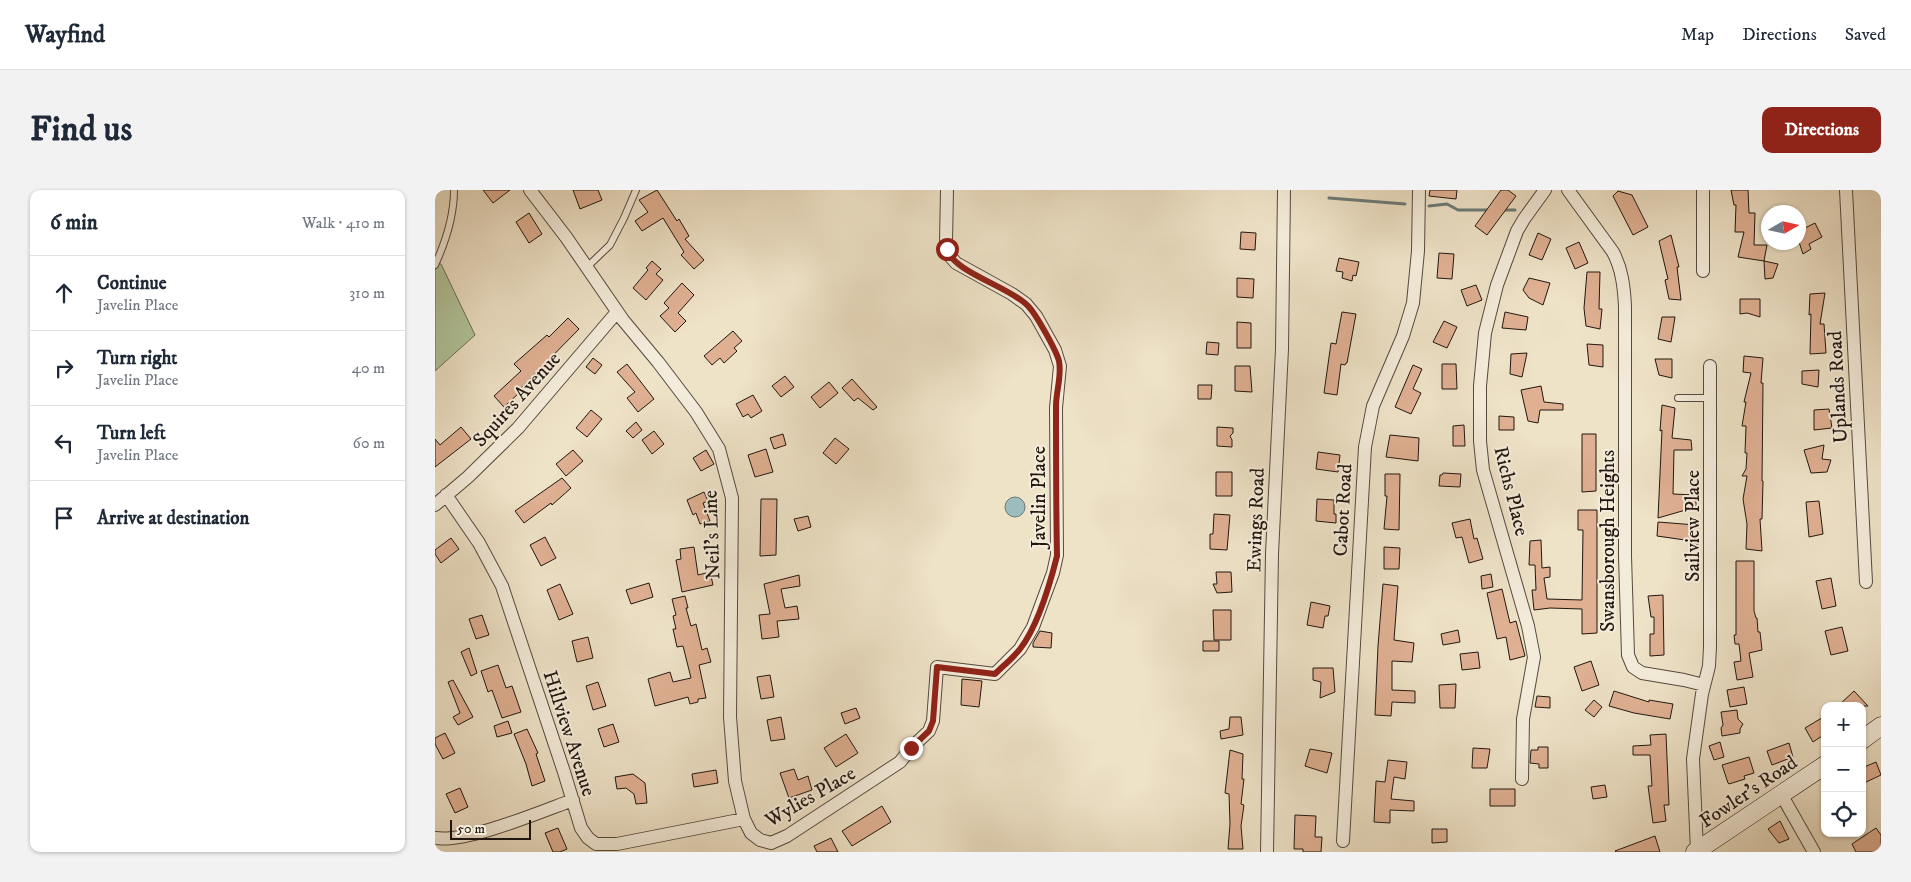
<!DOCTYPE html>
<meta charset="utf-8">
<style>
:root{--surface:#fff;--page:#f2f2f3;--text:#1f2937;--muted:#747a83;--line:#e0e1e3;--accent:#8f2418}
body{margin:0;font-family:"IM FELL DW Pica",serif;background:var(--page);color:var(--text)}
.controls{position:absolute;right:15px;bottom:15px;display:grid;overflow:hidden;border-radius:10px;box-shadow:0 1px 4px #0004}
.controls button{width:45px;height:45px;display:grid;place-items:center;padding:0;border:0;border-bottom:1px solid var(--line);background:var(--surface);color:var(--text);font:25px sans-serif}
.compass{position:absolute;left:1326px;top:15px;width:45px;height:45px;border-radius:50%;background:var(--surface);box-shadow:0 1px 4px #0004;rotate:81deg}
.scale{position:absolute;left:15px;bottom:12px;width:81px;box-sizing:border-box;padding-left:5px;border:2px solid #221710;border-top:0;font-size:14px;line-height:18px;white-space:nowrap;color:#221710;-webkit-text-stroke:4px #f4ecdb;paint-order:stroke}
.stop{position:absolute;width:15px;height:15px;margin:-11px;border:4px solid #8f2418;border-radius:50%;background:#fff}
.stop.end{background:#8f2418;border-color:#fff;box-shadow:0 1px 5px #0008}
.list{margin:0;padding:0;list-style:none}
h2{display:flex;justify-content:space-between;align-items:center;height:65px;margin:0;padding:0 20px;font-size:21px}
h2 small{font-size:16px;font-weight:400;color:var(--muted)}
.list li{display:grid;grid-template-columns:32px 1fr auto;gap:15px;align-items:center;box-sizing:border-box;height:75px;padding:0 20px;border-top:1px solid var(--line)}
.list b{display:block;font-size:19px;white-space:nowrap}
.list p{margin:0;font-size:16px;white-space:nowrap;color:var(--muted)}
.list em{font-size:16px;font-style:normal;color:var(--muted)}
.icon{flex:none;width:28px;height:28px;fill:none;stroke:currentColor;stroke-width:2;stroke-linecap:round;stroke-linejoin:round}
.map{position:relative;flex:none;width:1446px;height:662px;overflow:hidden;border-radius:10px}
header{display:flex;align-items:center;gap:30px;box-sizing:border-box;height:70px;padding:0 25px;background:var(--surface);border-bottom:1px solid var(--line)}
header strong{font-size:24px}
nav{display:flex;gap:28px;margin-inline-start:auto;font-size:18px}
.intro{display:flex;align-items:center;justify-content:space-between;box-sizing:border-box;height:120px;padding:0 30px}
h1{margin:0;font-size:35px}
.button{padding:12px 22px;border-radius:10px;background:var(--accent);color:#fff;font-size:18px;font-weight:700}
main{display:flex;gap:30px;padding:0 30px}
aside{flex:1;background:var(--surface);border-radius:10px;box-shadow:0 1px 4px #0004}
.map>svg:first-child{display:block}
</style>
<header>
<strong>Wayfind</strong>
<nav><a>Map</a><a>Directions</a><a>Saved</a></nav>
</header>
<div class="intro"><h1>Find us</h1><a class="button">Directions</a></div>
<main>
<aside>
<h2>6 min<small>Walk · 410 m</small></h2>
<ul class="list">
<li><svg class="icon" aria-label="ahead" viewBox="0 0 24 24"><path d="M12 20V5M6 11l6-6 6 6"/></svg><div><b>Continue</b><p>Javelin Place</p></div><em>310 m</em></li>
<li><svg class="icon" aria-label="right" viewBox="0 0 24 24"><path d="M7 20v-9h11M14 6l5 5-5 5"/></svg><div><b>Turn right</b><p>Javelin Place</p></div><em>40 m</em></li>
<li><svg class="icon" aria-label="left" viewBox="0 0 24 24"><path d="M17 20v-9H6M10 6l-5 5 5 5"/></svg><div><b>Turn left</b><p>Javelin Place</p></div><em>60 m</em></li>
<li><svg class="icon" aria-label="arrive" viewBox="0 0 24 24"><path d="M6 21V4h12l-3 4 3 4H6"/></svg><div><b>Arrive at destination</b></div></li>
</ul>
</aside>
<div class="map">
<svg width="1446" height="662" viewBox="0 0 1446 662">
<rect width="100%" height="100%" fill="#eee2c7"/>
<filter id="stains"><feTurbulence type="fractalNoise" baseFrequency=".004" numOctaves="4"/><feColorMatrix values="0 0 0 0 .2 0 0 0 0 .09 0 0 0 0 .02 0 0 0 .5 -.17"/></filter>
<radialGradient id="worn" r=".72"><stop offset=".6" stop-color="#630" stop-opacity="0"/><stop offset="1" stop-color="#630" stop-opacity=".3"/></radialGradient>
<path fill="#b2c49a" stroke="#6a6e55" d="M0,72l6,2 34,71 -40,36z"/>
<path fill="#9cbcbd" stroke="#6b7a78" d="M570 317a10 10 0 1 1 20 0a10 10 0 1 1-20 0Z"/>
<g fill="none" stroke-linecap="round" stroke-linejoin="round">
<path stroke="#6b7a78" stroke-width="3" d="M894,8l76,6
M994,16l18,-2 11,6h31
M1068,20h12"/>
</g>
<path fill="#dfb092" stroke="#221710" d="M48,0h27l-17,13z
M138,0h25l4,10 -22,9z
M222,0l20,31 2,-2 10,17 -4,3 19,21 -10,9 -13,-14 3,-3 -21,-34 -21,13 -7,-10 13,-9 -9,-12z
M995,0h27l-1,9 -27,-3z
M1066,0h7l8,6 -29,39 -12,-9z
M1296,0h17l1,23h6l-1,32h13l-3,16 -26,-4 6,-25h-9l1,-27h-2z
M1183,1l14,4 16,32 -15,8 -20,-39z
M94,23l13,21 -13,9 -13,-21z
M1380,33l7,14 -13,7 2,5 -8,5 -4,-12v-11z
M806,42l15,1 -1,17 -15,-1z
M1103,43l13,6 -9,21 -13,-5z
M1236,45l8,32h-2l4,33 -12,-1 -4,-19 3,-1 -9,-38z
M1144,52l9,21 -13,6 -9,-21z
M1004,63l15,1 -2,25 -15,-1z
M904,68l20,4 -3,14 -3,-1 -1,6 -10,-3 1,-6 -7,-1z
M217,71l9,8 -5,5 7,6 -17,20 -13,-12 15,-18 -2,-2z
M1329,71l14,3 -5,14 -8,1z
M1152,82h13l-1,37h3l-2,20 -14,-3 -2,-18z
M802,88l17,1 -1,19 -16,-1z
M1094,88l21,5 -7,22 -14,-7 -6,-8z
M247,93l12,12 -16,18 8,8 -11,11 -15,-16 9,-8 -5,-5z
M1041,95l6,15 -15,6 -6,-16z
M1390,103l-5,31h4l2,29 -16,1 1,-40 -2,1 1,-21z
M1305,109h20v18l-13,-4 -7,1z
M907,122l14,2 -9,49h-1l-1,2 -4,-1 -4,31 -13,-2 7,-50 5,1z
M1070,122l23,5 -2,13 -24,-2z
M1227,127h13l-4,25 -13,-3z
M133,128l11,11 -61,62 2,1 -16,15 -10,-11 27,-25 -7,-7 33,-29 2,2z
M1009,131l13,6 -10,21 -14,-6z
M802,132l14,1v25h-14z
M298,141l9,10 -8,7 3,3 -13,12 -4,-5 -8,7 -8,-9z
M772,152l12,1 -1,12 -12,-1z
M1152,154l16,1v22l-14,-2z
M1092,163l-5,24 -12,-3 1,-20z
M1309,166l19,2 -2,25h2l-1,98h1l-1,38h-2l2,32 -16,-2 1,-25 -4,-25 4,-23h-5l4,-7 1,-16h-2l1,-27h-4l4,-24h-2l7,-29 -8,-1z
M158,168l9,7 -7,9 -9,-7z
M1220,169h17v19l-13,-3z
M192,174l27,35 -16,13 -11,-14 8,-6 -18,-20z
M1007,174h14l1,25h-15z
M978,175l9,4 -9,20 8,4 -10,21 -16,-7z
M800,176h15l2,26 -17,-1z
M1384,180l-1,17 -16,-3v-13z
M350,186l9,11 -13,10 -9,-11z
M417,189l25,28 -4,3 -15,-12 -4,3 -12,-13z
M394,192l9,11 -18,15 -9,-11z
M763,195h14l-1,14h-13z
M1106,196l3,16 19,2v6h-23l-2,13 -10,-2 -7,-31z
M318,205l9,16 -11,7 -3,-4 -5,3 -7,-13z
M1227,215l13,3 -3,30 19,2 1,10h-18l-1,44 23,1v12l-38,11 4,-88 -2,1z
M1394,219l3,19 -18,2v-20z
M156,220l11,9 -15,18 -11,-9z
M1064,226l15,1v13h-15z
M201,232l6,8 -9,8 -7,-7z
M1029,235l1,21h-12v-20z
M26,237l10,12 -36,28v-28l5,6z
M782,237l16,1v5l-3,3 2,4v7l-15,-1z
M219,241l10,13 -12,10 -10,-14z
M348,244l3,11 -12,4 -4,-11z
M1147,244h14v57l-14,1z
M955,245l29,3 -1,23 -32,-4z
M400,248l14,11 -13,15 -13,-11z
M1389,255l-2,14 9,1 -4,12 -16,1 -7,-23z
M331,259l7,23 -18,5 -7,-22z
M138,260l10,11 -17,15 -10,-12z
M271,260l8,14 -13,7 -8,-13z
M883,262l22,3 -2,17 -22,-3z
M781,282h16v24h-16z
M1008,283l18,1 -1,13 -21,-1 1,-11h2z
M950,284h15l-1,56 -15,-1 3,-33h-2z
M127,288l9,10 -19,17 -1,-2 -27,20 -9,-12z
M269,302l4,9 -5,2 7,18 -10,3 -4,-11 -3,2 -6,-15z
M326,309h16l-1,56 -16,1z
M882,309l17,1v14h2v9l-20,-2z
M1384,311l4,33 -14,3 -3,-35z
M1143,320h19v123l-15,1v-25l-32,-1 -16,2 -2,-20h4l-1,-25h-6l1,-24 11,-1 1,28 8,-1v10l-6,1 3,21 35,1 1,-70h-5z
M779,324l16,1 -3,35 -17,-1v-15h3z
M373,326l3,11 -13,4 -4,-12z
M1035,329l4,20 3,-1 6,21 -14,4 -7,-26 -6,1 -4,-15z
M1223,332l38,3 2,20 -13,-3v-2l-28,-4z
M110,347l11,21 -15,8 -11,-21z
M16,348l8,11 -18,14 -6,-9v-4z
M259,357l4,28 8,-2 1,4 4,-1 2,9 -31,7 -6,-32 5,-1 -1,-10z
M949,357l16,1 -1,21h-15z
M1301,371h18v50l2,7h1l1,14h2l2,18 -13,3 4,24 -16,3 -3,-18 7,-1 -2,-17h-4l-1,-9h2z
M781,382h15l1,20 -15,1 -4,-9h4z
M1056,384l2,13 -11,2 -1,-13z
M364,385l1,11 -19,3 4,19 12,-2 2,13 -22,2 2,16 -17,2 -3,-24 11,-1 -6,-30z
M1396,388l5,28 -14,3 -6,-28z
M214,393l4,14 -22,7 -5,-14z
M125,394l13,30 -14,6 -12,-30z
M948,394l15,2 -4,54 20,3 -2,19 -20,-1v29l23,1v12l-23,-1 -1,14 -16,-1 3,-69z
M1067,399l8,34 6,-2 9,35 -15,4 -4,-23 -9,2 -10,-46z
M1228,405l1,60 -14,1v-22h4v-17h-3l-3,-21z
M250,406l3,12h-2l5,18 5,-2 6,26 5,-2 4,14 -12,3 7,33 -8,1v3l-8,2 -2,-7 -33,9 -7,-27 22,-7 3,10 18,-4 -8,-32 -6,1 -4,-18h3l-3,-13 3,-1 -4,-16z
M876,412l19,4 -2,10h-3l-2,12 -16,-3z
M778,420h18v30h-17z
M47,425l7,20 -13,4 -7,-20z
M1407,437l6,24 -17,4 -6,-24z
M1023,440l2,12 -17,3 -2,-11z
M605,441l12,2 -1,15 -18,-1v-4z
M153,447l5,21 -16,4 -5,-21z
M768,451h16v10h-16z
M34,458l8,25 -6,3 -10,-24z
M1043,462l2,16 -18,2 -2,-16z
M1156,471l8,24 -17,6 -8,-24z
M63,475l8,23 6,-2 9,26 -19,6 -10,-28 -4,2 -7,-21z
M878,478h20l2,24 -15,6 1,-16 -8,-2z
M335,485l4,22 -13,2 -4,-22z
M527,489l20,2 -3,26 -18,-2z
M18,490l20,37 -15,8 -5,-8 7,-4 -12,-31z
M163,492l8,24 -13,4 -7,-24z
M1021,494l-1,24h-15l-1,-23z
M1309,497l3,17 -17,3 -3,-17z
M1179,501l35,11v-2l24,4 -3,15 -36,-6 -25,-7z
M1419,501l14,15h-30z
M1102,506l13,1v11l-15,-1z
M1159,510l8,7 -8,10 -9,-7z
M421,518l4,10 -15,6 -4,-11z
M1302,520l1,9 5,5 -3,5v4l-18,3 -1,-8 2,-3 -2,-13z
M1390,526v18l-12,8 -8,-14z
M346,527l4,22 -14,2 -4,-21z
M795,527h11l2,18 -22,4 -1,-8 9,-2z
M73,531l4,12 -15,4 -3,-11z
M178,534l6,18 -15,5 -6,-18z
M92,539l11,24 -2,1 9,27 -13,5 -6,-22 -12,-30z
M10,543l10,20 -12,6 -8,-15v-6z
M411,544l12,19 -22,14 -12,-19z
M1231,544l3,71h-5l2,16 -13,2 -5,-37h4l-2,-31h-17v-9l18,-1 -1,-10z
M1285,552l4,15 -10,3 -5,-14z
M1354,553l4,14 -21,8 -5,-14z
M1103,557h10v21h-9v-4l-9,-1 1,-13h7z
M1038,558l17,1 -3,19h-15z
M875,559l22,4 -5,20 -22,-7z
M795,560l13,4 -1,25h2l-3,25 3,1 -3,21 2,23h-15l2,-25 -1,-30 -4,-1z
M1314,567l5,16 -10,3 1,3 -16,5 -1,-1 -6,-18z
M953,570l19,2 -2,17 -11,-2 -3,22 23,2v10l-24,-1v13l-16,-1 2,-41 9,1z
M1441,572l5,13 -19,9v-16z
M359,579l4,11 10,-4 4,14 -23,8 -9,-25z
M281,580l2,13 -24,4 -2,-13z
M198,584l12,9 2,20 -11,1 -2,-10 -8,-6 -9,1 -2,-12z
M1170,595l2,12 -14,2 -2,-12z
M25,598l8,19 -13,6 -9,-19z
M1055,599h25v17h-25z
M447,616l9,16 -39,24 -10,-15z
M860,625l21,1 -1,21h7l-1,15h-18v-3h-9z
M1345,631l9,18 -10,4 -11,-14z
M123,638l9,21 -7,3h-7l-8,-19z
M1441,638l5,7v17h-25l-4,-8z
M997,639h15v13l-15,1z
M1220,646l5,16h-44l-1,-1z
M396,648l7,14h-21l-3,-6z"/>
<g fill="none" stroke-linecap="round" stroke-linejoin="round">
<defs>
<path id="lane" d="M0,75c11,-24 19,-48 19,-75
M151,78l24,-23 14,-27 12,-28
M1243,208h32"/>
<path id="street" d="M95,0l36,47 57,83 35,42 38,50 23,37 13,49 -2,219 5,64 9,38 7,14 9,7 11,3 16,-7 113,-74 11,-14 18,-17 4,-10 4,-54 58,7 25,-25 13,-22 20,-54 4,-18 -1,-147 4,-42 -5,-16 -19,-34 -10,-12 -14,-10 -56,-31 -7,-8 -3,-13 1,-52
M1133,0l45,62c9,17 11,35 12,54v250l3,99 5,12 9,6 42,7 20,5
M1411,0l20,392
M1268,81v-81
M11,305l33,48 23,43 62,186 17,56 7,10 8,6h21l127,-25
M0,315l33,-28 50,-49 99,-116
M1087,589l1,-60 11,-62 -6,-31 -45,-156 -3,-29v-55l5,-53 12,-48 20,-54 7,-12 21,-29
M1346,604l33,58
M0,648c32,5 105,-26 138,-38
M908,651l22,-394 8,-41 30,-70 10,-33 5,-52 1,-61
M1262,661l-4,-92 9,-65 7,-28 1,-19v-281
M832,662l5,-298 10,-205 2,-159"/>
<path id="secondary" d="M1427,550l19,-14
M1260,662l130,-87"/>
</defs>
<use href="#lane" stroke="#554a3e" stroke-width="8"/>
<use href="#street" stroke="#554a3e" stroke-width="14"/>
<use href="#secondary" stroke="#221710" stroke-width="19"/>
<use href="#lane" stroke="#f4ecdb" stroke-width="6"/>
<use href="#street" stroke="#f4ecdb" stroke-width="12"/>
<use href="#secondary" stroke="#f4ecdb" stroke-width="18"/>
</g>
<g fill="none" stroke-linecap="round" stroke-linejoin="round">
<path stroke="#8f2418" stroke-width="6" d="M476,558l18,-17 4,-10 4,-54 58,7c8,-8 18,-16 25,-25 18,-23 30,-65 37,-93 -1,-50 -1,-100 -1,-150 0,-15 6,-30 3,-45 -3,-11 -24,-49 -32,-56 -19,-19 -74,-33 -80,-56"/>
</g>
<g text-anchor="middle" stroke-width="4" stroke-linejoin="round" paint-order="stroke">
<g font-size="20" fill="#221710" stroke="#f4ecdb">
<text transform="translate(1402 197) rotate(-93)" y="7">Uplands Road</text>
<text transform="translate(81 209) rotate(-48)" y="7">Squires Avenue</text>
<text transform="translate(1077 301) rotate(76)" y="7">Richs Place</text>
<text transform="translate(603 307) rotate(-90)" y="7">Javelin Place</text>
<text transform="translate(907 320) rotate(-87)" y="7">Cabot Road</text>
<text transform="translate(820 330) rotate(-88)" y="7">Ewings Road</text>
<text transform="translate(1257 336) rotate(-90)" y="7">Sailview Place</text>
<text transform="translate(276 345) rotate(-92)" y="7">Neil's Line</text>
<text transform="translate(1172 351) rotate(-90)" y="7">Swansborough Heights</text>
<text transform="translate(135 543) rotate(72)" y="7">Hillview Avenue</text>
<text transform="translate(1313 601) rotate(-34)" y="7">Fowler's Road</text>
<text transform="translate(375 606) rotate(-30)" y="7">Wylies Place</text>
</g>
</g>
<rect width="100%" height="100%" filter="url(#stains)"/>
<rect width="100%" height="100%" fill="url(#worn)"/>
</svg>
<div class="controls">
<button>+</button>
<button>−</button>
<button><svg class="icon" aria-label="locate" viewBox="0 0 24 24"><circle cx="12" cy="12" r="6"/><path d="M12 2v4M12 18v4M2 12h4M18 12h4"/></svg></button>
</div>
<svg class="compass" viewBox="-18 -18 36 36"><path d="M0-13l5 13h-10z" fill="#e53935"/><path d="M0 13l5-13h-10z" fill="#747a83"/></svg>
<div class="scale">50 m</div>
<div class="stop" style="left:512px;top:59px"></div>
<div class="stop end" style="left:476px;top:558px"></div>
</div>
</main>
